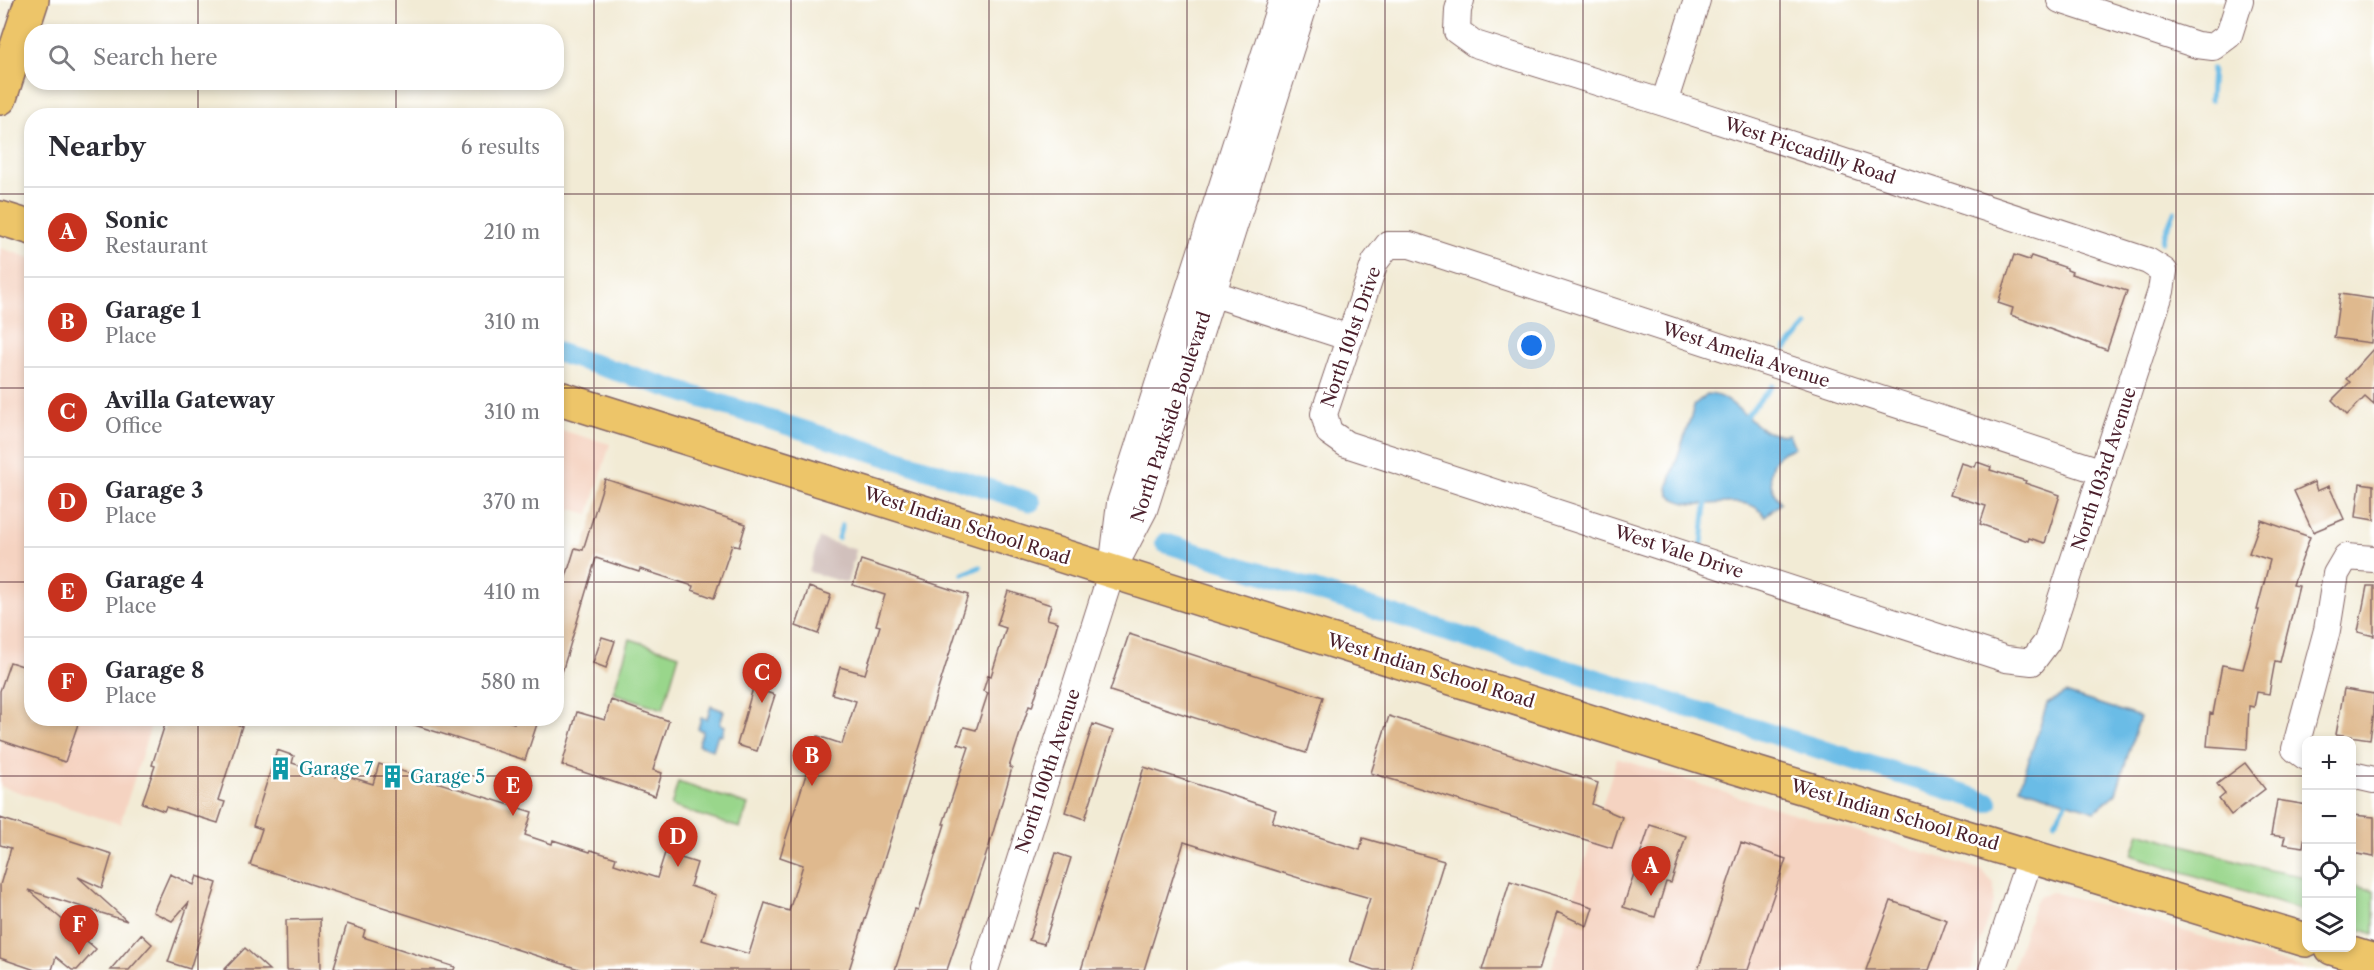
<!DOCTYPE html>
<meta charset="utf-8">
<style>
:root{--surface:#fff;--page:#f2f2f3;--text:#2b2b33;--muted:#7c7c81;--line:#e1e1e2;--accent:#c8321e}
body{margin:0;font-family:"Libre Caslon Text",serif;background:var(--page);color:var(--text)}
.controls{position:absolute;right:18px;bottom:18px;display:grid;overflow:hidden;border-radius:12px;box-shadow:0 3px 9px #0003}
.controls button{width:54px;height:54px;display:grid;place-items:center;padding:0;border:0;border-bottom:2px solid var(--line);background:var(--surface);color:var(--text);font:30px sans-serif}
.you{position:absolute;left:1532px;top:346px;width:21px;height:21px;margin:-15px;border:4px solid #fff;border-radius:50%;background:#1a73e8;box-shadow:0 0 0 9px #1a73e833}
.badge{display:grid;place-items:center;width:39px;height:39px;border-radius:50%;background:var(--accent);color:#fff;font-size:20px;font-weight:700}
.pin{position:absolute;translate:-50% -50px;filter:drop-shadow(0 2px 3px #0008)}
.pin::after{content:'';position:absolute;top:32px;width:21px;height:18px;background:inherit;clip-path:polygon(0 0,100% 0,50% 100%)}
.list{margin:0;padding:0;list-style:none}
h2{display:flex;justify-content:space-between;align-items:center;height:78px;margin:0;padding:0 24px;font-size:26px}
h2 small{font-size:20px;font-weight:400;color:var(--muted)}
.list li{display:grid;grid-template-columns:39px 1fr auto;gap:18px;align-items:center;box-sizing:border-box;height:90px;padding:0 24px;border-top:2px solid var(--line)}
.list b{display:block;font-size:22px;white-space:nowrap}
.list p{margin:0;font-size:20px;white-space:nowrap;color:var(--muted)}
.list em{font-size:20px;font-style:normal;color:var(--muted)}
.icon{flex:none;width:33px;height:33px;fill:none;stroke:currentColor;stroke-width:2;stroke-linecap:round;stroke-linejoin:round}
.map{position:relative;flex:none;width:2374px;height:970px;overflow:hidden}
.search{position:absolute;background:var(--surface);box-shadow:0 3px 9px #0003;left:24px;top:24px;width:540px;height:66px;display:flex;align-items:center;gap:15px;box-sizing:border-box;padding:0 21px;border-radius:24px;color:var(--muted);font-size:22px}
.panel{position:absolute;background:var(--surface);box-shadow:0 3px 9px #0003;left:24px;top:108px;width:540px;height:618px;border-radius:24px}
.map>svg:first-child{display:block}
</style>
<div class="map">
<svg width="2374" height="970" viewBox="0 0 2374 970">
<rect width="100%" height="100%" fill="#fff"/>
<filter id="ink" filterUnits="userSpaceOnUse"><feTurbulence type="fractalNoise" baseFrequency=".0167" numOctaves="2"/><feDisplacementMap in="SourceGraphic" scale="12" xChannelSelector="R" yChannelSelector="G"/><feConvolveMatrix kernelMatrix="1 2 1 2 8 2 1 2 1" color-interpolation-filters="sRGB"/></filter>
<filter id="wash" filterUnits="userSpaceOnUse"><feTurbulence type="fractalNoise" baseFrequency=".008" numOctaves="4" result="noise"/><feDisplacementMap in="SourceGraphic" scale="24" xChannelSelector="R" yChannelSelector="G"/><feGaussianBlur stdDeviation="1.35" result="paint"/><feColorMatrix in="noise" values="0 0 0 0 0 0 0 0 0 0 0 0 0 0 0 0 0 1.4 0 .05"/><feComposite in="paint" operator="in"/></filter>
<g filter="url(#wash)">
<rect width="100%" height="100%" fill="#f2ebd5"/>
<path fill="#f5d3c1" d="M0,248l31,10 1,460 121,1 -33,105 -120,-38z
M557,429l53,15 -21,70 -18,-5 -14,46z
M1617,758l132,42 233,70 12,14v16l-23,70h-420z
M2052,892l60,16 194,62h-294l22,-66 7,-9z"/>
<path fill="#d1c0bc" d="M819,538l37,12 -9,33 -38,-11z"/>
<path fill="#99d68b" stroke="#727a5b" stroke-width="1.5" d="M630,639l49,16 -16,54 -50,-16z
M678,782l70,23 -8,23 -69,-22z
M2139,832l130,38 37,7v35l-174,-57z
M2352,886l22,4v44l-22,-7z"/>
<path fill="#6bbce6" stroke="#5a6e88" stroke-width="1.5" d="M1707,394c35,1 45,47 82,40l6,14c-30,6 -30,35 -14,55l-16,13c-20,-29 -69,2 -96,-21l-1,-9 27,-82z
M2065,693l75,24 -24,76 -21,18 -75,-24 27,-83z
M711,706l13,5 -4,13 5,2 -3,9 -4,-1 -5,16 -15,-5 5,-14 -5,-2 3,-11 6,1z"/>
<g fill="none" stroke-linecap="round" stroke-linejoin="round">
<path stroke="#6bbce6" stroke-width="5" d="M2210,100l2,-31
M2162,241l12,-29
M1786,349l21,-23
M1743,420l29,-34
M838,538l4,-13
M1700,553c5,-18 2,-36 8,-53
M963,574l17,-7
M2055,822l14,-24"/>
<path stroke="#6bbce6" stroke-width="20" d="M556,352l475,150
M1165,543l823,259"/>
</g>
<g id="blocks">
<path fill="#dfb98e" d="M2014,255l15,5 2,-4 36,12v2l5,2 -1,2 56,17 -20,59 -96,-35 2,-7 -15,-5z
M2340,294l34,5 -3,44 -37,-5z
M2374,348v57l-9,-8 -18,18 -15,-15 18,-18 -4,-3z
M1977,462l14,5 -1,3 36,11 -1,2 35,12 -15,48 -16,-5 -1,3 -48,-17 6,-18 -36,-11 11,-32 14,4z
M605,479l141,45 -7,23 -7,-2 -18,53 -22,-8 1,-4 -53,-17 -1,3 -43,-14 -36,121h-4v-70l19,-61 8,2z
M2314,482l3,9 12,-5 15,33 -31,13 -19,-41z
M2360,483l14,2v35l-18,-3z
M2261,520l49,17 -17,48 6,1 -19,76 -5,-1 -6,33 -12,-2 -3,15 -5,-1 -2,43 -40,-3 3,-33 3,1 9,-49 21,4 16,-59h-2l13,-50 -21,-7z
M861,560l107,35 -119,375h-267l-332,-105 12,-36 -9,-3 24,-76 17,6 -2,7 44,14 2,-4 35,11 6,-20 153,48 -7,23 27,9 1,-4 37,12 1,-2 25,8 -2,6 43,14 8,-25 32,10 -7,23 26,9 -14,45 47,14 16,-51 24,8 14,-46 -23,-8 38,-121 24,8 14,-43 -24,-7 8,-27 25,7 15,-48 -4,-1 9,-30 -32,-10z
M2367,586h7v50l-16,-4z
M809,587l22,8 -13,39 -22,-8z
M1008,591l43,14 -4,14 11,3 -8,28 -18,57 -3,-1 -20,61 3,1 -23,78 -42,124h-52l20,-60 3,1 27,-87h-2l26,-77 -11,-3 6,-17 12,3 12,-37 -5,-2 5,-16 3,1 15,-48 -9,-3z
M1129,634l194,63 -17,56 -196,-62z
M602,637l13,4 -9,27 -13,-5z
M10,662l22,7v49h48l-15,44 -65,-22v-49z
M753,688l22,7 -18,56 -20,-6z
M2344,689l30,5v18l-4,27 -34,-5z
M611,700l58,21 -16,49 9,3 -7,23 -93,-31 15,-53 28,8z
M1389,716l209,67 -6,21 30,13 -10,31 -241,-75z
M167,718h49l26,8 -24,74 7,2 -7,21 -52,-16 -2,4 -22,-8 13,-37 -3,-1z
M403,718h96l15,5 1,-5h24l-14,42 -123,-39z
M1093,724l20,7 -28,88 -20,-7z
M2245,763l20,26 -34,26 -12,-16 6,-5 -8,-10z
M1144,767l132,43 -4,12 88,28 3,-12 81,23 -34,109h-36l-24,-8 20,-64 -39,-11v1l-147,-46 -40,128h-63z
M2277,800l30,5v19l-4,23 -20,-3 2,-7 -14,-2z
M2352,815l22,2v40l-22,-4z
M0,818l112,36 -10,34 -24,-11 49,44 -99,-31 68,59 -19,21h-5l-16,-13 -4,13h-17l-35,-12v-73l11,-37 -11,-3z
M1650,825l36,11 -15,47 -5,-1 -11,35 -32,-10z
M1741,843l45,16 -38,111h-50z
M1056,853l15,5 -27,86 -15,-4z
M170,874l24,11 3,-9 20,7 -27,86 -22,-7 21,-60 -17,19 -19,-9z
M1510,881l83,26 -6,19 -30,-14 -18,58h-57z
M1891,901l56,19 -18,50h-63z
M320,919l1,51h-34l-1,-50z
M347,924l18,6 -2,7 92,30 -1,3h-110l-10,-3z
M141,934l11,10 -23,26h-19z
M245,948l24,22h-45z"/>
</g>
</g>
<g filter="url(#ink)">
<use href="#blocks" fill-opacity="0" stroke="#856666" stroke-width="1.5"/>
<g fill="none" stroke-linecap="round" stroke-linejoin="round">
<defs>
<path id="minor" d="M1461,0l-3,10 -1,21 18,13 189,59 484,158 16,10 -3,20 -114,351 -15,20 -26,-3 -660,-215 -17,-12 -5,-18 51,-152 13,-17h22l693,227
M2060,0l137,45 16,2 16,-12 11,-35
M1664,103l33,-103
M1196,288l154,50
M1114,553l6,-50 162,-503
M2306,757l-11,-8 32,-119 9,-56 10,-17 28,2
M2352,775l22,5
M985,970l127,-399 32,-61 162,-510
M1992,970l39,-115"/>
<path id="major" d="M0,98l32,-98
M0,218l32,10
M556,397l1176,369 574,174
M2332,948l42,13"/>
</defs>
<use href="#minor" stroke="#856666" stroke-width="28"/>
<use href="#major" stroke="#856666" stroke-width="36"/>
<use href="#minor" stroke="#fff" stroke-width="26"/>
<use href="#major" stroke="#edc569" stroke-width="33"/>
</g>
</g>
<path fill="none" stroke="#4a1f2b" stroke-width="1.5" stroke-opacity="0.55" d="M198,0v32M396,0v32M594,0v970M791,0v970M989,0v970M1187,0v970M1385,0v970M1583,0v970M1780,0v970M1978,0v970M2176,0v970M198,82v34M396,82v34M0,194h32M556,194h1818M0,388h32M556,388h1818M0,582h32M556,582h1818M198,718v252M396,718v252M0,776h2306M2352,776h22"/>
<defs>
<symbol id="building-bare" viewBox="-9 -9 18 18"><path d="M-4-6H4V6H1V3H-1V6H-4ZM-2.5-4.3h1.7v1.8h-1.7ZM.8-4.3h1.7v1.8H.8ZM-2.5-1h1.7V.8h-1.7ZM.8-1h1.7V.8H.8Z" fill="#0f9aa8" stroke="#fff" stroke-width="2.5" paint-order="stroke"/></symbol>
</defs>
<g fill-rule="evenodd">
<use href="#building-bare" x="264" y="752" width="33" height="33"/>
<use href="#building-bare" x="376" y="760" width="33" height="33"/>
</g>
<g text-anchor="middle" stroke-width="5" stroke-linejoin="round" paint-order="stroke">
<g font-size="18" fill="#4a1f2b" stroke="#fff">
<text transform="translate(1810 151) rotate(18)" y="6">West Piccadilly Road</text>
<text transform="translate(1351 337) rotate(-71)" y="6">North 101st Drive</text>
<text transform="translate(1746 355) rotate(18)" y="6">West Amelia Avenue</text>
<text transform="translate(1171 417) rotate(-72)" y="6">North Parkside Boulevard</text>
<text transform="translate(2104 469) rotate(-72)" y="6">North 103rd Avenue</text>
<text transform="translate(967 526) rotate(18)" y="6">West Indian School Road</text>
<text transform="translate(1679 552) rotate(18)" y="6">West Vale Drive</text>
<text transform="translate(1431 671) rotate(17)" y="6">West Indian School Road</text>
<text transform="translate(1048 771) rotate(-72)" y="6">North 100th Avenue</text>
<text transform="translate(1895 815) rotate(16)" y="6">West Indian School Road</text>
</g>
<g font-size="18" fill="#0d838f" stroke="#fff" text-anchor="start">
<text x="299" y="775">Garage 7</text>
<text x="410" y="783">Garage 5</text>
</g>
</g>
</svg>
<div class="controls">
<button>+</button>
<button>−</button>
<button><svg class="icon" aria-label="locate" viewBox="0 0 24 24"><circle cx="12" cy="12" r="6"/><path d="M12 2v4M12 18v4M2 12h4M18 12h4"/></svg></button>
<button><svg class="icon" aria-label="layers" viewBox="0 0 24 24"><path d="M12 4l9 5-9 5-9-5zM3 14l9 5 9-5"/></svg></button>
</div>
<div class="you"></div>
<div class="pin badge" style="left:1651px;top:896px">A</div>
<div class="pin badge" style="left:812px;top:786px">B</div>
<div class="pin badge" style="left:762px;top:703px">C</div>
<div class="pin badge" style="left:678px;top:867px">D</div>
<div class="pin badge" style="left:513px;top:816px">E</div>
<div class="pin badge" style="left:79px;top:955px">F</div>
<div class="search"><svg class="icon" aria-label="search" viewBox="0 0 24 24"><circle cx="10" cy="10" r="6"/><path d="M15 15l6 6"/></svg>Search here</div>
<section class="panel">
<h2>Nearby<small>6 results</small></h2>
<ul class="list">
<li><span class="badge">A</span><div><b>Sonic</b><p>Restaurant</p></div><em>210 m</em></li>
<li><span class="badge">B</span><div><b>Garage 1</b><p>Place</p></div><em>310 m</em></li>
<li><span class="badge">C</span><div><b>Avilla Gateway</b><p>Office</p></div><em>310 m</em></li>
<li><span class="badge">D</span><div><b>Garage 3</b><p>Place</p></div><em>370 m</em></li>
<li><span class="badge">E</span><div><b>Garage 4</b><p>Place</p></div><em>410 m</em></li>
<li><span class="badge">F</span><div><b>Garage 8</b><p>Place</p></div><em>580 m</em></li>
</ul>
</section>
</div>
